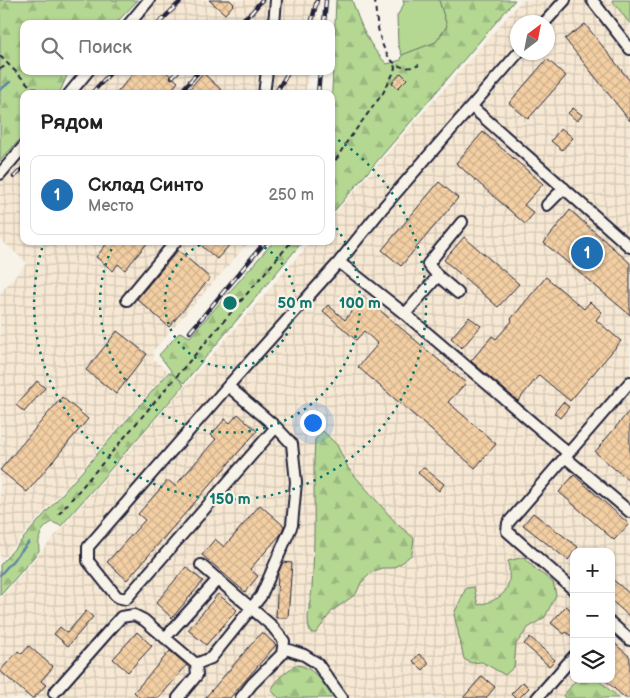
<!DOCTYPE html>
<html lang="ru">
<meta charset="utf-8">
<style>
:root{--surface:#fff;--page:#f6f6f6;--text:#222;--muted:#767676;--line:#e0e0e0;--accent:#1f6fb2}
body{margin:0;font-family:"Balsamiq Sans",sans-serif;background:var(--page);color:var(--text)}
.controls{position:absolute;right:15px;bottom:15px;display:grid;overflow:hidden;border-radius:10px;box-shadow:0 1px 4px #0004}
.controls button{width:45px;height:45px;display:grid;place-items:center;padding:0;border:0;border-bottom:1px solid var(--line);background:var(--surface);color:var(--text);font:25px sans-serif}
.compass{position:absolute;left:510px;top:15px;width:45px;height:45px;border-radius:50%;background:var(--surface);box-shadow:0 1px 4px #0004;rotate:32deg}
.you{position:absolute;left:312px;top:422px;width:18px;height:18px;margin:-12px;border:4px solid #fff;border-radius:50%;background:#1a73e8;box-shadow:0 0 0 8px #1a73e833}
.badge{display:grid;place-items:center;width:32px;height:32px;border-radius:50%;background:var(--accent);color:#fff;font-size:16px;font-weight:700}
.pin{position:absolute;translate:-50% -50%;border:2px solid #fff;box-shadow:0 1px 5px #0006}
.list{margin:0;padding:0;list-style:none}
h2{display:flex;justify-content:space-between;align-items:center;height:65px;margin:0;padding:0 20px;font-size:21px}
h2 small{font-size:16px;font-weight:400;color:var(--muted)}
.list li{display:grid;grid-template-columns:32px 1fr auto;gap:15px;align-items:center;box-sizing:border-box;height:80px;margin:0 10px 10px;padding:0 10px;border:1px solid var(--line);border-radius:10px}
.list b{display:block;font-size:19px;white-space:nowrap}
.list p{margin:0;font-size:16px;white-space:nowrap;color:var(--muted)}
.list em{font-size:16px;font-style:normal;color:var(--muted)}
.icon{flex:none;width:28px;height:28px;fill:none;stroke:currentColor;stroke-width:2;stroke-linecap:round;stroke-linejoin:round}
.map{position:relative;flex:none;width:630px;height:698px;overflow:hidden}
.search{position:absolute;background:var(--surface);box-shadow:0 1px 4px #0004;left:20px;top:20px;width:315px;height:55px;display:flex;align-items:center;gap:12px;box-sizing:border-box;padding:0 18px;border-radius:10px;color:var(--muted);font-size:19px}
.panel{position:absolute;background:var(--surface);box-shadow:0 1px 4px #0004;left:20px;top:90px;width:315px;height:155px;border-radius:10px}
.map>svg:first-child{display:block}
</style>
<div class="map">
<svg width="630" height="698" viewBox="0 0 630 698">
<defs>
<pattern id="industrial-grid" width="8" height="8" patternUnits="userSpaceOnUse" patternTransform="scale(1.25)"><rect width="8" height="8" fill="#f6e8d3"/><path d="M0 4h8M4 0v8" fill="none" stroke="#d3c7b6"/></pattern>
<pattern id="forest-firs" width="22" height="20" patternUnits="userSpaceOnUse" patternTransform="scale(1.25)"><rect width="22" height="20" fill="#b4d792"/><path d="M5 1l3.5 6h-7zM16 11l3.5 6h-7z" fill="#9ab87f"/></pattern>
<pattern id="building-cross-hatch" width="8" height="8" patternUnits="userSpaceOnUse" patternTransform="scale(1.25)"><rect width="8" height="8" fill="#f3cfa3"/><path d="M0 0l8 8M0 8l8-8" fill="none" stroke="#d0b18d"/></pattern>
</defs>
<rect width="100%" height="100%" fill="#f7f3e8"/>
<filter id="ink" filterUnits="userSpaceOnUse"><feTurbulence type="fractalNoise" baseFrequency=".02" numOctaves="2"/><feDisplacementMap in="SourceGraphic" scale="10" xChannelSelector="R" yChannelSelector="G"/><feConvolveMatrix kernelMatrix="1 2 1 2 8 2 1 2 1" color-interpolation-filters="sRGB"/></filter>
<g filter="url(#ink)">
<path fill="url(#industrial-grid)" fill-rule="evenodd" d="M156,0h165l-6,24h-179z
M522,0h108v698h-630v-99l311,-358h20v-23zM518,22h30v30h-30zM574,552h37v127h-37z
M95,71h214l-4,23h-229z
M24,155v86h226l-97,110 1,9 14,11 -168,191v-269l27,-30 -27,-24v-56z"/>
<path fill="#b4d792" stroke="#6b7c66" d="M403,0h36l8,26 -11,16 -34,13 -4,-10 -1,-29 7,-12z
M612,0h18v24z"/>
<path fill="url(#forest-firs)" stroke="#6b7c66" d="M0,0h138l-23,24h-91v47h45l-10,23h-35v41l-24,26z
M336,0h16c8,24 17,47 35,64l14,-4 1,-5 34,-13 11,-16 -8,-26h76l-184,215v-102z
M274,241h29l-119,142 -7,-6 7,8 -123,141 -9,-4c-12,7 -14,15 -13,29l-39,45v-31l169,-193 6,4 -16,-21 21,-23 10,5z
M323,431l14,14 11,23 49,56 17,14 -2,16 -9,8 -10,6h-11l-10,4 -11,11 -5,11 -24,17 -16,22h-5c-7,-13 0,-31 1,-45 3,-43 2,-85 2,-128l1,-20z
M524,557l10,11 19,14 3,13 -11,22 -17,11 -12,16 -2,23 -9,8 -23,-13 -11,1 -7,-4 -10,-45 12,-26 8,-1 4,18c26,-6 35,-15 30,-44z
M295,665c19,1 28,18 38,33h-54l-8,-8 9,-13z
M577,679h20l22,19h-54l-2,-2z"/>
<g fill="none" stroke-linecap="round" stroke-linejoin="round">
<path stroke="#6086a4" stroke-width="2.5" d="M0,90l10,-8
M0,575l29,-33"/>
</g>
<path fill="url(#building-cross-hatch)" stroke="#22223b" d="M209,0h21l4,4 -9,10z
M585,24l45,57v40l-65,-82z
M547,59l19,17 -38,43 -19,-16z
M135,71h30l13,11 -10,12h-52z
M203,73l23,21h-41z
M401,73l6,6 -9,9 -6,-5z
M573,108l9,7 -5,6 -9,-8z
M561,128l12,10 -11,12 -11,-9z
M483,132l60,52 -19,21 10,8 -9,11 -69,-61z
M439,182l19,16 -57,68 -19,-16z
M570,210l60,53v52l-86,-72z
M464,237l55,47 -21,23 -54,-47z
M109,241h40l-24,29 -7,-6 -5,7 -17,-14z
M196,241h37l-16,18z
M178,250l32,28 -41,49 -32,-28z
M546,277l38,32 6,-7 12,10 -6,8 25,21 -51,60 -31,-26 -21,26 -47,-40 21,-25 4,3 16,-18 -1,-2z
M363,296l103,87 -18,19 48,42 -21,24 -117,-101 20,-23 -14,-13 -8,9 -33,-29 5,-6 17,15z
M469,317l12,9 -19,22 -11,-10z
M117,331l30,23 -31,40 -30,-24z
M37,381l8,7 -21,24 -8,-7z
M62,397l26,22 -61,73 -27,-22z
M563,402l6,5 -9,11 -6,-5z
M630,410v72l-35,-30z
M238,414l19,17 -130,149 -20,-18 38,-42 -7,-6 30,-34 7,6 41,-47 -5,-4 14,-16 5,4z
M423,467l21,17 -5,7 -21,-18z
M574,475l55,49 -15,16 -55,-48z
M260,505l24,21 -3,8 -31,35 8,7 -13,16 -43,-37 13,-16 9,8z
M533,513l45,34 -10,13 -45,-35z
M283,562l9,1 -4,55h-12l2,-45z
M186,567l17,14 -31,37 -16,-15z
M611,578l19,16v23l-19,-17z
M218,594l19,16 -31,35 -18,-15z
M566,606l8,6v26l-8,-6 -2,2 -13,-11z
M86,611l7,6 -25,29 -14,-12 6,-7 7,6z
M137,632l15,14 -24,26 -15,-13z
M262,632l14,13 -46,53h-25z
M530,637l25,23 -6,6 -25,-22z
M611,640l19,17v41h-5l-21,-19h7z
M29,646l24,21 -12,14 5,4 -12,13h-3l-31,-27 18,-20 4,3z
M170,651l17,14 -28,33h-19l-6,-6z
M419,654l10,9 -6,7 -10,-9z
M482,676l13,11 -9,11h-23z
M523,682l6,6 -10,10h-4l-4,-4z"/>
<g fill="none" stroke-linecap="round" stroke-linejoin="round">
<defs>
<path id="minor" d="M592,0l38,49
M545,22l20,-22
M129,24l20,-24
M274,24l2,-24
M69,94l19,-23
M264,94l3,-23
M472,107l158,140
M0,174l24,-28
M547,205l17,-17
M339,262l66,52 163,139
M458,293l-20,-17 -10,-12 34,-42
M127,300l49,-59
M405,314l33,-38
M276,427l-150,172 -9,-2 -29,-36v-14l140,-161 111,-124 42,-52 138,-158
M565,457l65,55
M201,565l71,61 12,15 -2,13 -30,30 -11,14
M574,590l-67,-59 1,-8 122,-141
M611,623l19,17
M165,638l53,-59
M283,648l21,7 13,8 25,35
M54,693l67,-76 13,-2 10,5 52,44 15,-6 50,-62 31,-71 4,-43 -4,-38 -16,-17 -48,-41
M178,698l19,-23 -1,-11
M537,698l37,-42"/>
</defs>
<use href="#minor" stroke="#22223b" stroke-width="14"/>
<path stroke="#22223b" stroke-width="2" stroke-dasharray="5 4" stroke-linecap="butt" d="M375,0c1,24 7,80 44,65
M0,56l31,31 18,7
M0,69l7,-4
M331,168l15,-25 37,-50 10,-19 2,-6 -2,-7
M59,514l233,-273"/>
<use href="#minor" stroke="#f7f3e8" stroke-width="10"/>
<defs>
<path id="rail" d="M158,24l24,-24
M237,24l15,-12 10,-12
M311,24l6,-24
M324,24l2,-24
M172,77l6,-6
M91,94l21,-23
M179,94l20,-23
M275,94l14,-23
M318,94l2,-23
M14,177l10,-10
M190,332l76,-91"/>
</defs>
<use href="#rail" stroke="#22223b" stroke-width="4.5"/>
<use href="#rail" stroke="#f7f3e8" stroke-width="2.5" stroke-dasharray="8" stroke-linecap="butt"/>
</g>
</g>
<g fill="none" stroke="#0f766e" stroke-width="2.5" stroke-dasharray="2.5 5">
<path d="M251 241A65 65 0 1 1 209 241"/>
<path d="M332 222A130 130 0 1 1 115 242"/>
<path d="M332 136A196 196 0 1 1 44 242"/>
</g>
<circle cx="230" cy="303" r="8" fill="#0f766e" stroke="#f7f3e8" stroke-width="2.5"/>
<g font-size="15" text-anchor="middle" font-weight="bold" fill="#0f766e" stroke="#f7f3e8" stroke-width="4.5" stroke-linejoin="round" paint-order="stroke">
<text x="295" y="308">50 m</text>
<text x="360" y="308">100 m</text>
<text x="230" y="504">150 m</text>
</g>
</svg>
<div class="controls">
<button>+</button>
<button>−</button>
<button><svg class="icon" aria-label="layers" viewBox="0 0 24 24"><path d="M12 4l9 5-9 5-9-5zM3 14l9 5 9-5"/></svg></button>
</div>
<svg class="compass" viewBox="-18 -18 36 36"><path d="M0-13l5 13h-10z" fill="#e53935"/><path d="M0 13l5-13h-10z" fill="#767676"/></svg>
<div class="you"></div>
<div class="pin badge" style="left:587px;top:253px">1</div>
<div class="search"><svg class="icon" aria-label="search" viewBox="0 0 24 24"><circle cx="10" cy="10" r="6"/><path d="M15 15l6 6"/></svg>Поиск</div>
<section class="panel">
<h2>Рядом<small></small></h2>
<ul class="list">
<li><span class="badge">1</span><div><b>Склад Синто</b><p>Место</p></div><em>250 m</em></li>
</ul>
</section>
</div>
